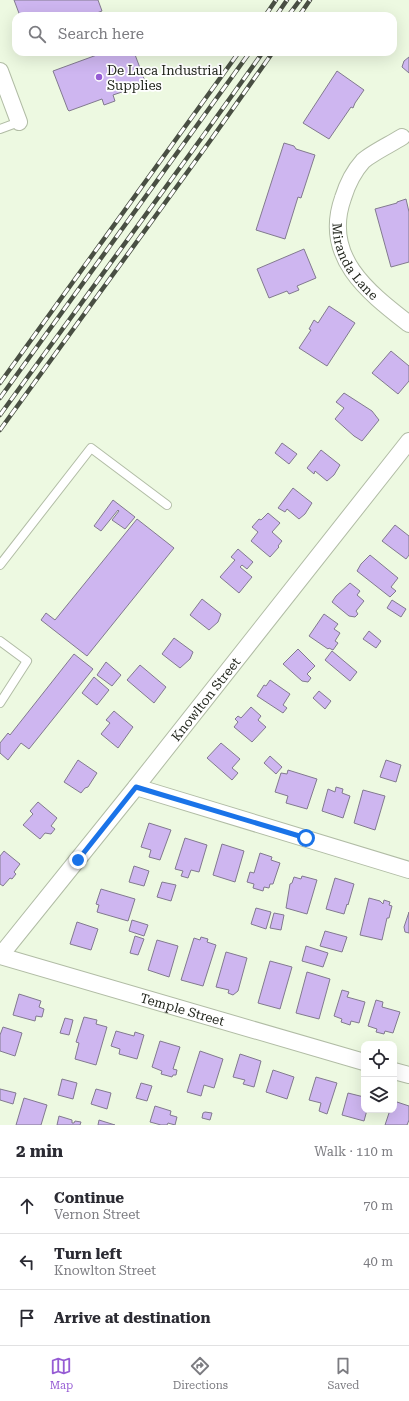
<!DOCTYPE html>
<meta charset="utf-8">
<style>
:root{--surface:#fff;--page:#f2f2f3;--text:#2b2b33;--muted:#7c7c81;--line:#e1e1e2;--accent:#965cd4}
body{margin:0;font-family:"Roboto Serif",serif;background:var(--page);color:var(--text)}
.controls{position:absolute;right:12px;bottom:12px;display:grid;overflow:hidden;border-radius:8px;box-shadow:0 4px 16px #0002}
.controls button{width:36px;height:36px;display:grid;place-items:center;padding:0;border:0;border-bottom:1px solid var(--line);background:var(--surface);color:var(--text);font:20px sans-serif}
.stop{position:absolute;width:12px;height:12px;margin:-9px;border:3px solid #1a73e8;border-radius:50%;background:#fff}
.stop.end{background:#1a73e8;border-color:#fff;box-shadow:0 1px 4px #0008}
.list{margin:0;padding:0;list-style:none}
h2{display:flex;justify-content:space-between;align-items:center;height:52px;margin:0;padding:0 16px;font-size:17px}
h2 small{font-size:13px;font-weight:400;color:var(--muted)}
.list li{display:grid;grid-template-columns:26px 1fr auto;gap:12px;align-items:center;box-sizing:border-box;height:56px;padding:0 16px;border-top:1px solid var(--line)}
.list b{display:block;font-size:15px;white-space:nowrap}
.list p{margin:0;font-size:13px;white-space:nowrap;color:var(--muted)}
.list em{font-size:13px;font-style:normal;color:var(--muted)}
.icon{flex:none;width:22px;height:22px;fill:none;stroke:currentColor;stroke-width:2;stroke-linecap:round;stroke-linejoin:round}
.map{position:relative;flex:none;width:409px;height:1125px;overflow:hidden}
.search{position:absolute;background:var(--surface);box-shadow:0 4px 16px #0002;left:12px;right:12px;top:12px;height:44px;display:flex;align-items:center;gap:10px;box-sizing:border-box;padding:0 14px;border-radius:12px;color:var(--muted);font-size:15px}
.sheet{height:220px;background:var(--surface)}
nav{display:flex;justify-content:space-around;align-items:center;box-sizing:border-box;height:56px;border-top:1px solid var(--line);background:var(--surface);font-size:11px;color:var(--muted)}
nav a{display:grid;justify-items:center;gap:2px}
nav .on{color:var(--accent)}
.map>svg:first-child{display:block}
</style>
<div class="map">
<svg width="409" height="1125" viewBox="0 0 409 1125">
<rect width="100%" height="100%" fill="#edf9e1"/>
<path fill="#ceb6f0" stroke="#827a8f" d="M14,0h84l4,11 -13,5h-69z
M105,52h29l12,32 -33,11 2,6 -11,4 -2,-6 -33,12 -1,-1 -15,-39z
M409,57v16l-7,-6 2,-6z
M337,71l27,19 -9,13 -2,5 -2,-1 -22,32 -26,-16z
M284,143l10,3 2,3 19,6 -14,43 -3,-1 -13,42 -29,-9z
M406,199l3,13v50l-18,5 -16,-58 22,-6v-1z
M304,249l12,29 -19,8 2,4 -10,4 -2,-3 -18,7 -12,-29z
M329,306l26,17 -28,43 -28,-18 12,-18 -2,-1 5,-9 4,3z
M391,351l18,15v15l-11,13 -26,-21z
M344,393l28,18 7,9 -17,21 -8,-5 -19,-17 9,-11 -8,-6z
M282,443l15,11 -8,10 -14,-11z
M321,450l19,15 -6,10 -7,6 -12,-10 -1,3 -7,-6z
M293,488l19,15 -7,11 -6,5 -12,-10 -2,3 -7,-4z
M113,500l22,17 -10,12 -13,-9 7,-9 -1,-1 -17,21 -7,-5z
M268,513l12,10 -8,9 10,9 -4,5 1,1 -9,10 -19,-16 7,-9 -6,-5 7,-8 2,1z
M137,519l37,29 -87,108 -46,-36 5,-7 9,7z
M395,525l14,11v19l-3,4 -24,-18z
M238,549l15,13 -6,7 -5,-4 -2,2 12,10 -13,16 -19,-16 15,-17 -4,-3z
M370,555l28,23 -7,9 5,4 -6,6 -33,-26 4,-7z
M350,583l10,8 -3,4 7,6 -8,10 2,3 -3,3 -6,-1 -17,-14 4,-6z
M202,599l19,15 -3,8 -9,8 -19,-15z
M392,600l14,9 -5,8 -14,-9z
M324,614l14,10 -4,5 6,4 -5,8 3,2 -5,7 -4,-2 -1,1 -19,-13z
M369,631l12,10 -5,7 -13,-9z
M174,638l19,14 -3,7 -10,9 -18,-14z
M298,649l17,17 -8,8 4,4 -3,4 -6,-1 -19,-17z
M332,651l25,21 -7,9 -25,-21z
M74,654l19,15 -64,80 -8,-6 -13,17 -8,-7v-10l8,-10 2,2z
M106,662l15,13 -9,11 -15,-11z
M140,665l26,22 -12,16 -27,-23z
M94,677l15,13 -12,15 -15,-12z
M270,680l20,14 -7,11 4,3 -4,5 -26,-17 7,-11 2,1z
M319,691l12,10 -6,8 -12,-11z
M251,707l10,9 -3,4 8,7 -14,15 -18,-15 4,-5 -3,-3 3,-3 3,2z
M114,711l19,16 -15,21 -17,-14 9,-11 -4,-3z
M221,743l19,16 -8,9 6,5 -6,7 -25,-22z
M270,756l12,11 -6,7 -12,-11z
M78,760l19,13 -9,14 -3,1 -4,5 -17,-11z
M386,760l15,5 -5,17 -16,-5z
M288,770l29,9 -10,30 -21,-6 2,-7 -13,-4 6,-19 6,1z
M336,787l7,2 -1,4 8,3 -7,22 -21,-7 6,-22 7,3z
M363,790l22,6 -10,34 -21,-7z
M38,802l19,16 -6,8 4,3 -4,5 -6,-1 -5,6 -17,-14 10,-11 -3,-3z
M149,823l22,7 -11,30 -11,-3 2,-7 -10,-3z
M185,838l22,7 -8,27 -8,-2 -3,8 -7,-2 2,-5 -8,-2z
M222,844l22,7 -9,31 -22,-7z
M4,851l16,13 -6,8 2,2 -4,5 -2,-1 -7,8 -3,-2v-28z
M260,853l12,4 -1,3 9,3 -7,21h-3l-1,4 -5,-1 -1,4 -10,-3 1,-4 -7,-2 3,-10 4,1z
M134,866l15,5 -5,15 -15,-4z
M302,876l15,4 -10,34 -21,-6 4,-24 2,-1 2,-6 7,2z
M335,878l19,6 -6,21 -1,-1 -3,10 -18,-5z
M162,882l14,3 -5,16 -14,-4z
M101,889l34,10 -7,22 -31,-9 2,-7 -3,-1z
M369,898l11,3 3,3 1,-4 6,2 -1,3 3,1 -3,12h-2l-5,22 -22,-5z
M256,908l15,4 -5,17 -15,-5z
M409,912v21l-4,-1 -1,-5z
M274,913l10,2 -3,15 -11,-2z
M132,920l16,5 -4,11 -15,-5z
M77,922l21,7 -7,21 -21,-6z
M325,931l22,6 -5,15 -22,-6z
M135,936l9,3 -6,16 -8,-2z
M201,937l7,2 -1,3 9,3 -13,41 -22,-6 13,-42 6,2z
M157,940l21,6 -9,31 -21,-7z
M306,946l22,7 -5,14 -21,-6z
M226,952l21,6 -9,33 -5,4 -5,-2 1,-3 -13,-3z
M270,961l22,6 -12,42 -22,-6z
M307,972l23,7 -11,40 -23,-6z
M342,990l7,2 -2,5 18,5 -6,21 -8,-2 -1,4 -9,-3 1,-3 -8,-3z
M19,994l22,7 -2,6 5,2 -2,8 -6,-1 -1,5 -22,-6z
M376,1000l7,2 -1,5 18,5 -7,21 -8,-2 -1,3 -8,-2 1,-3 -9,-3z
M84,1017l13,3 -1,4 11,3 -11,38 -21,-6 4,-16 -3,-1z
M65,1018l8,2 -4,15 -9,-2z
M3,1027l19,6 -7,23 -15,-5v-16z
M116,1031l18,5 1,-4 9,3 -7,24 -18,-5 1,-5 -9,-3z
M160,1041l20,6 -7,22 4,1 -1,5h-3l-1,2 -11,-3 1,-3 -10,-4z
M200,1051l23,8 -9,29 -10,-3 -3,11 -14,-4z
M240,1054l21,7 -7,26 -11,-3 2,-4 -12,-3z
M273,1070l21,7 -7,22 -21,-7z
M316,1077l21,6 -10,31 -8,-3 2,-8 -12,-3z
M62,1079l15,4 -4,16 -15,-4z
M141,1083l11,3 -5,15 -11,-3z
M0,1089l16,4 -3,11 -13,-4z
M96,1089l15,4 -4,16 -16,-5z
M348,1093l16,4v13h3l-3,11 -22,-6z
M24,1098l23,7 -6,20h-25z
M394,1101l15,5v14l-2,5h-22l5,-15h4z
M155,1106l16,5 -1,4 7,2 -2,8 -7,-2 -1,2h-6l-11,-3z
M205,1112l7,1 -2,7 -8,-2 1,-5z
M59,1116l13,4v3h2l1,-2 6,1 -1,3h-23z
M99,1120l16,5h-17z"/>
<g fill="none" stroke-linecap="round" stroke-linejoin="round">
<defs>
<path id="service" d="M0,129l19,-7
M0,565l91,-117 76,57
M0,641l27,20 -27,42"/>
<g id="minor">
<path d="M0,71l19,51"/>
<path id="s1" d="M402,137c-11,7 -30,16 -39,24 -9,10 -16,24 -20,37 -21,59 25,94 66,126"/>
<path d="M136,787l273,83"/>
<path id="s2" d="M0,956l136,-169 273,-346"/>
<path id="s3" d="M0,956l364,106"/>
<path d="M394,1071l15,4"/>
</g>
</defs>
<use href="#service" stroke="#b1bca5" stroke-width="10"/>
<use href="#minor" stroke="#b1bca5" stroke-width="18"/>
<use href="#service" stroke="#fff" stroke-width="8"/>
<use href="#minor" stroke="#fff" stroke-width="16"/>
<defs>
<path id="rail" d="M265,16l11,-16
M276,16l11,-16
M288,16l12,-16
M299,16l11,-16
M0,383l239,-331
M0,398l250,-346
M0,415l203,-279 60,-84
M0,430l210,-289 63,-89"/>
</defs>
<use href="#rail" stroke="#494f43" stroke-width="4.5"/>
<use href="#rail" stroke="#fff" stroke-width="3" stroke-dasharray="9" stroke-linecap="butt"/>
</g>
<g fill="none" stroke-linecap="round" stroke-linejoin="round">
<path stroke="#1a73e8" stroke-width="5" d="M78,860l58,-73 170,51"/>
</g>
<circle fill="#965cd4" stroke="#fff" stroke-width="1.5" cx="99" cy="77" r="4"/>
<g text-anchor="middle" stroke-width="3.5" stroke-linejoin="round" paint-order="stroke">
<g font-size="13" fill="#1f231a" stroke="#fff" text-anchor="start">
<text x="107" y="75">De Luca Industrial<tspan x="107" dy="15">Supplies</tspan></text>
</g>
<g font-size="13" fill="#1f231a" stroke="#fff">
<text dy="5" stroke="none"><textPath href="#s1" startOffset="157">Miranda Lane</textPath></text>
<text dy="5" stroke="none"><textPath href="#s2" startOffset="329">Knowlton Street</textPath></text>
<text dy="5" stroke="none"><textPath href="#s3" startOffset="190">Temple Street</textPath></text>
</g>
</g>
</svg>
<div class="controls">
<button><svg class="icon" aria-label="locate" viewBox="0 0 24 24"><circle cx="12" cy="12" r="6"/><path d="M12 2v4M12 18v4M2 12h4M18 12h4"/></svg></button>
<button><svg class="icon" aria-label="layers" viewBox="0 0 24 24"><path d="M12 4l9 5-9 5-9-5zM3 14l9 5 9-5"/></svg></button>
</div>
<div class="stop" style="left:306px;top:838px"></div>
<div class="stop end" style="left:78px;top:860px"></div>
<div class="search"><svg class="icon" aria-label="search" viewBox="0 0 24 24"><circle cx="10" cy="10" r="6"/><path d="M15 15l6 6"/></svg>Search here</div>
</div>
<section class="sheet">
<h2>2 min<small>Walk · 110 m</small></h2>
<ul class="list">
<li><svg class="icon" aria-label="ahead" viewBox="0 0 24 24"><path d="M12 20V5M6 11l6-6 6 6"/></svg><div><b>Continue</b><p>Vernon Street</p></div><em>70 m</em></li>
<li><svg class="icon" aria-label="left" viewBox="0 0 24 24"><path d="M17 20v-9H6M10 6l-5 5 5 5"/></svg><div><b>Turn left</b><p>Knowlton Street</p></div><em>40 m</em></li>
<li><svg class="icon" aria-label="arrive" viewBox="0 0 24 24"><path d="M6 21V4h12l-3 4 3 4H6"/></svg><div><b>Arrive at destination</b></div></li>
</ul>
</section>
<nav>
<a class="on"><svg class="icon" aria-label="map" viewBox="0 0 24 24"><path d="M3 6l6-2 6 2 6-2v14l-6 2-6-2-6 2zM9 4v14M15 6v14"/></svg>Map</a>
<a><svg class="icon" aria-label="directions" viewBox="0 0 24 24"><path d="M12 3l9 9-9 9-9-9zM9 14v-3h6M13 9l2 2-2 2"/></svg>Directions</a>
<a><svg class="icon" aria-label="saved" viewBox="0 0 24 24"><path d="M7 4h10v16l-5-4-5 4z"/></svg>Saved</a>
</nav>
